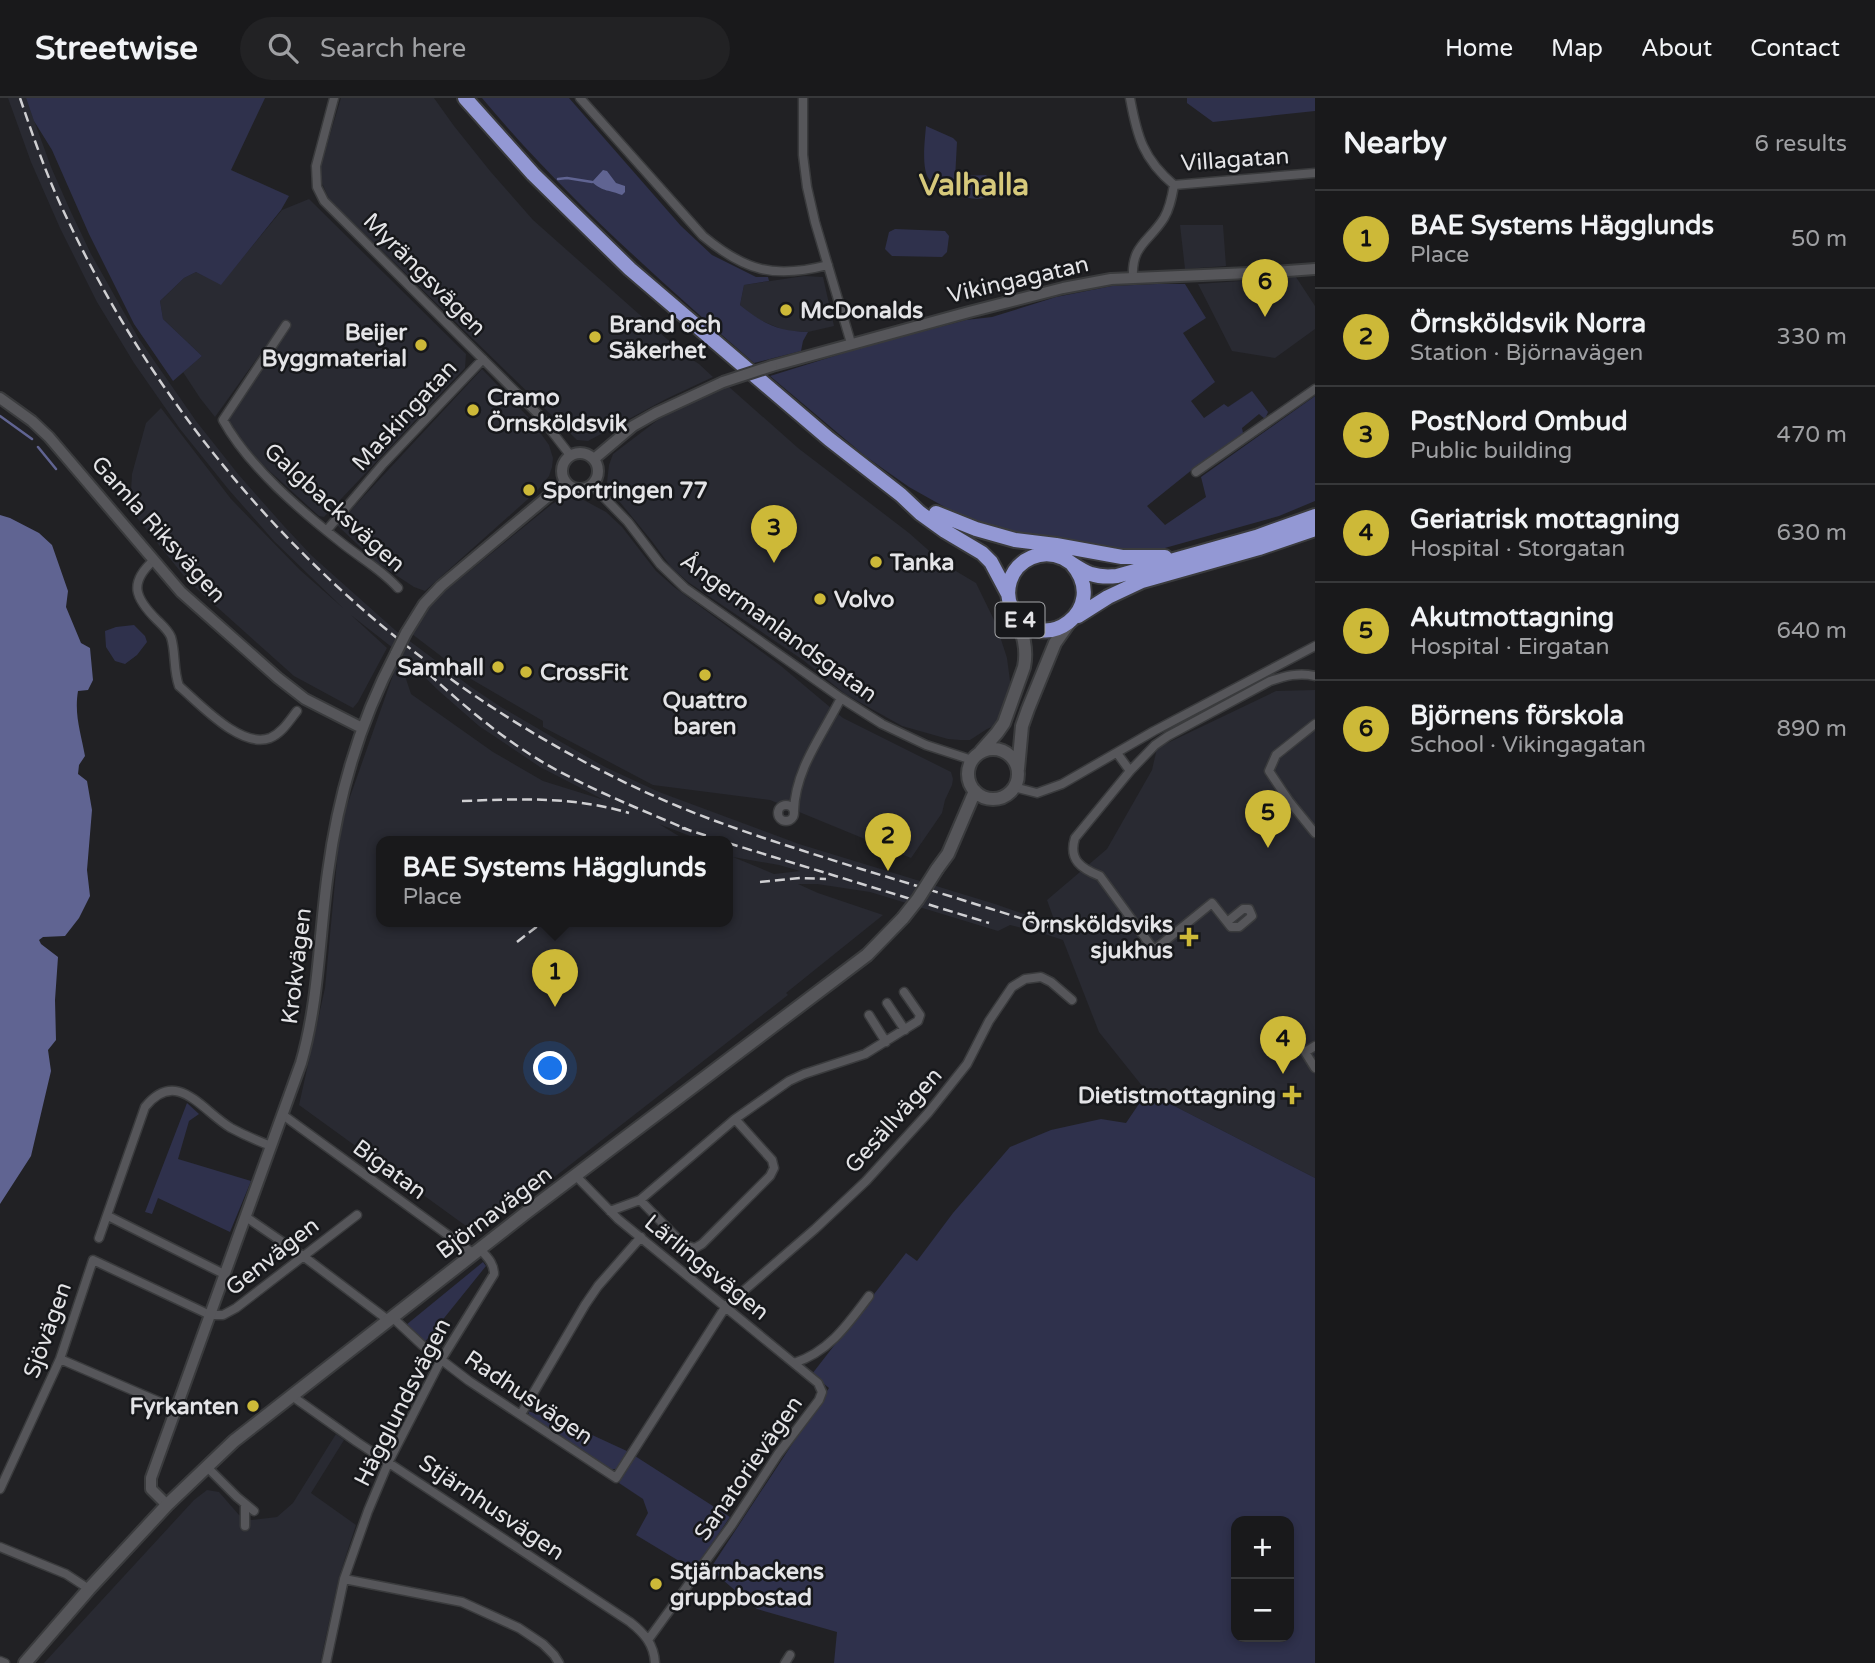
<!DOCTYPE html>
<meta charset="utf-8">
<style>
:root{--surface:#19191b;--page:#222224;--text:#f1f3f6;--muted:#9fa0a3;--line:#37383a;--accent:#cdb938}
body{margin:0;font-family:"Varela Round",sans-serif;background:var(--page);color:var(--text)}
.controls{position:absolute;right:21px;bottom:21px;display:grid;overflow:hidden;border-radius:14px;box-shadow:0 4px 10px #0003}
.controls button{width:63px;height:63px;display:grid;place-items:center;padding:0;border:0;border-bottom:2px solid var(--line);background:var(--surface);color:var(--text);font:35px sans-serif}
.you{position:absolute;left:551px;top:971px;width:24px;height:24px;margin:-18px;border:5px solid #fff;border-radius:50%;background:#1a73e8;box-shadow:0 0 0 10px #1a73e833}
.badge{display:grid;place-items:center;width:46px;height:46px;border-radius:50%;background:var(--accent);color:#111;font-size:23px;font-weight:700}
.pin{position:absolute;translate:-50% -58px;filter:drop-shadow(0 2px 4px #0008)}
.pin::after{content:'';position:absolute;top:37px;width:24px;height:21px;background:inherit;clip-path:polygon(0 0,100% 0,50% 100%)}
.popup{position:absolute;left:376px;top:738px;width:357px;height:91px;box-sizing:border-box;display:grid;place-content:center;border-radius:14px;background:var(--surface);filter:drop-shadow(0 2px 5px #0005);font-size:23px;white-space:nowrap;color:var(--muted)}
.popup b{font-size:26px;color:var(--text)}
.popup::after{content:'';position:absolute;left:50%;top:100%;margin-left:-14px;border:14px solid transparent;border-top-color:var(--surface)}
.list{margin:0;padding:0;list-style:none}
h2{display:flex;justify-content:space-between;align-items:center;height:91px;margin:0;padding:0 28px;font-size:30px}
h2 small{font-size:23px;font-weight:400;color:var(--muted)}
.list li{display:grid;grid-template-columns:46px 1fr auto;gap:21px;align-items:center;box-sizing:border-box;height:98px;padding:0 28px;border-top:2px solid var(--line)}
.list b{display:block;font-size:26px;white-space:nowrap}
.list p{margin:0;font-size:23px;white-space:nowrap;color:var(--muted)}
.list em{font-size:23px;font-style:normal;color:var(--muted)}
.icon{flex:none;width:38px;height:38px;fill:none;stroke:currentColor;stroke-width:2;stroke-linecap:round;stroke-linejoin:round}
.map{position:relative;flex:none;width:1315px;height:1565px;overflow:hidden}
header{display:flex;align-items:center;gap:42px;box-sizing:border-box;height:98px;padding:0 35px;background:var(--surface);border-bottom:2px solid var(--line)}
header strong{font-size:33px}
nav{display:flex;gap:38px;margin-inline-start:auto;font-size:24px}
.search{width:490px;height:63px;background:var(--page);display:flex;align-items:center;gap:18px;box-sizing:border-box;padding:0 24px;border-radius:38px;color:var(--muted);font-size:26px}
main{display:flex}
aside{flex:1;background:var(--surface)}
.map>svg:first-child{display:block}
</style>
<header>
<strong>Streetwise</strong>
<div class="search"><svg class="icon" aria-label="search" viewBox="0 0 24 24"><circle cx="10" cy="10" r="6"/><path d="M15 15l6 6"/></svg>Search here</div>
<nav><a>Home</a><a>Map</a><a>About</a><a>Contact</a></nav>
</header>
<main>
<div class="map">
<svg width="1315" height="1565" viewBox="0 0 1315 1565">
<rect width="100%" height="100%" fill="#212124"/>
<path fill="#292a32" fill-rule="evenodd" d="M8,0h18l25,69 19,43 21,44 48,85 57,82 42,53 45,51 29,31 83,74 76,57 30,20 60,35 44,25 54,25 140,52 196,60 61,21 -9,-25 60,-51 45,-79 5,-22 119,-57 39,-1v488l-168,-86 -48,-60 -36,-92 -18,-6 -35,-9 -12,6 -128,-39 -53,-8h-19l20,9 65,22 -97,78 2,2 -254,198 -68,33 -167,-121 26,-117 13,-138 7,-39 54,-153 12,36 82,58 50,29 61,19 -64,-33 -61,-41 -40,-35 -36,-35 -52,-41 36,33 -29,54 -5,6 -59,-32 -106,-95 -58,-72 2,-35 14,-51 15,-15 70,91 69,71 43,38 -69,-67 -45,-51 -49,-61 -46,-66 -37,-61 -37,-74 -29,-66zM659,726l44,17h25v80h-346v-80h305zM733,759l46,8 21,6 -26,3z
M341,0h93l20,28 36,45 43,49 152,135 14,9 14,13 -47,22 -78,42 -11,-1 -248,-241 -8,-18 -2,-10z
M309,101l157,155 -1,14 -141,149 -5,-1 -66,-60 -25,-35 62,-95 -7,-4 -68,95 -15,-19 -17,-26 19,-16 -39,-37 -3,-18 24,-23 12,-6 25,12 61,-74z
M1180,127h43l3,41 -41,3z
M804,178l19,1 11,49 -26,6 -22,-1 -29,-12 -17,-14 4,-20z
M1296,179l19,29v23l-40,29 -43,-7 -34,-67z
M482,271l49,51 18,25 4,13 -1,9 -3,9 -12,15 -112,100 -11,-4 -38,-25 -39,-37z
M728,288l70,62 111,85 35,31 32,19 20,41 11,34 5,38 -11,27 -14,6 -17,11h-10l-12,-1 -46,-13 -57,-32 -42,-34 -115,-78 -17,-15 -20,-27 -41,-50 -3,-8 2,-17 4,-11 46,-35 38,-20z
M565,399l15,1 26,14 16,15 34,44 18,16 107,79 62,52 108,54 2,7 -1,6 -7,15 -3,13 -31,45 -141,-58 -117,-15 -110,-58v-6l-72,-42 -59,-45 21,-33 119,-97z
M336,1336l8,6 -33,53 45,32 -17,52 -19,86h-276l150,-163 13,-10 12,2 20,23 12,5 26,-3 16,-14z"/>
<path fill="#2f314c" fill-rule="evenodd" d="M26,0h239l-34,72 58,26 -8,14 -60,75 -25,-13 -12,6 -24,23 3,18 39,37 -29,25 -39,-57 -45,-90 -37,-84 -18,-29z
M482,0h87l112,128 31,29 44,22h12l1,4 -25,4 -4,20c23,19 38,26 68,27l-5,9 -2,10 -47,12c-95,-83 -191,-168 -272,-265z
M1187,0h128v13l-102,11 -26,-19z
M926,28l27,12 4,4 -2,37h-7l-1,10 7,2v3c-8,-4 -20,-8 -25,-15 -8,-11 -4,-40 -3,-53z
M986,77l7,8 1,8 -3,5c-9,4 -23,4 -31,-2l1,-14 3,-4z
M895,131l50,2 4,5 -2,16 -5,5 -50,-1 -7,-7 4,-17z
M1156,186h29l21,34 -23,15 32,49 -24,19 13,17 20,-14 4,3 24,-16 16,21 -3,7 -6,-5 -17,14 1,5 -50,36 -46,37 18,19 41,-28 -5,-20 114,-81v105l-36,15 -132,37 -98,-2 -83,-32 -57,-32 -44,-31 -95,-80 90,-28 106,-28 26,-3 64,-20 56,-11z
M134,527l11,11 2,6 -10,13 -12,9 -10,-3 -9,-14 -1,-16 11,-4z
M1147,994l168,86v485h-481l3,-31 -80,-23 -47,-40 119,-181 -17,-14 94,-121 11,8 36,-48 57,-66 41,-17 50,-11 25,4zM1236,1423h53v116h-53z
M187,1005l12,11 -10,7 -11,38 73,22 -21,51 -72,-34 -6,16 -7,-2z
M483,1164l3,4 -62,77 -18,-18z
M528,1313l49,17 52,24 -9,16 -11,2 -79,-53z
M635,1358l95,61 -36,53 -58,-35 12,-22 -5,-14 -24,-16z"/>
<path fill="#606492" d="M603,72l4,1 9,12 9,3v6l-3,3c-12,-5 -19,-3 -30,-13z
M0,417l10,3 29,15 13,12 16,46 -2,16 15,36 9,5 3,32 -5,10 -10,1c-4,24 3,42 7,65l-6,9 -1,9 9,7 5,29 -5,60 3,26 -11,22 -14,18 -22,1 -4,3 2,4 17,13 -3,43 1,40 -8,10 3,21 -20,85 -31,48z"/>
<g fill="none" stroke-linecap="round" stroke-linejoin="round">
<path stroke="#606492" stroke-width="2.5" d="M558,81l9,-1 25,4
M0,318l32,23
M38,349l18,22"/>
<defs>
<path id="minor" d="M334,0l-18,68 1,21 7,14 215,214 31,40
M580,0l123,138c42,35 71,43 125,29
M803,0v57l4,32 8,35 36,121
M1130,0c7,38 13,61 44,87l141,-12
M1133,180c-2,-33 16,-36 31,-60 6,-10 8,-21 10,-33
M286,227l-63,95c26,47 78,91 120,124 19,15 39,26 55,44
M1196,374l119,-83
M592,387l36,37 32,42 25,24 156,110 41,26 44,21 46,15
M327,432l56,-66 100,-105
M154,462c-26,23 -19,38 3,60 5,5 11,10 14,17 5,16 2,33 8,49 21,18 62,63 91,52 12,-5 19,-17 27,-27
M1315,626l-39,31 -7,16 20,30 26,32
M1117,655l13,18
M1014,689l23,6 25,-9 92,-53 161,-85
M778 715a8 8 0 1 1 16 0a8 8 0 1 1-16 0Z
M794,713c1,-42 29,-77 47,-113
M1227,824l16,-13h6l3,7 -13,11h-8l-19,-24 -58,47 -54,-74c-18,-7 -32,-16 -25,-38l55,-67 25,-26 13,-9 102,-55c15,-5 29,-9 45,-5
M887,905l18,27
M869,917l17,27
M1315,948l-10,6 10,16
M283,1017l191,139
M576,1078l42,43 200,164 4,9 -3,8 -41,54 -47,72 -83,114
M640,1102l44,45 11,3 7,-4 68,-68 4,-8 -2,-8 -37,-41
M610,1113l30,-11 95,-81 54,-38 15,-7 61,-20 53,-33 2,-6 -16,-23
M108,1118l116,58
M246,1119l57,39 85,64
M99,1140l46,-131c32,-40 57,4 86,21 13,7 27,13 40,18
M392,1219l30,28 47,36 147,97 110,-172 89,-77 51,-48 62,-68 39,-49 22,-43 23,-34 13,-8 16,-2 10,5 21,18
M60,1261l116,50
M794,1265c35,-11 54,-39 75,-67
M292,1298l65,46 273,180c14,11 24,22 25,41
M521,1316l64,-109 13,-19 43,-49
M207,1369l30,30 17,14
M0,1391l60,-130 33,-99 117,55h13l13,-7 121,-93
M245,1428v-22
M0,1449l66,27 23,15
M344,1481l118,23 57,26 24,16 11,11 5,8
M0,1563l5,2
M326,1565l18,-84 24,-68 21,-50 52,-101 53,-86c0,-11 -7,-17 -14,-25
M785,1565l5,-8"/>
<path id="tertiary" d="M772,268l197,-54 94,-24 48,-9 163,-7 41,-3
M0,300l32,23 17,16 132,155 97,86 27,21 57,29
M562 373a18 18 0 1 1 36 0a18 18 0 1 1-36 0Z
M594,361l39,-33 23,-13 67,-31
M406,535l18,-29 17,-18 124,-104
M167,1407l-16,-16v-11l150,-415c18,-62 18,-127 27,-191 10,-76 32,-151 68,-219"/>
<path id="secondary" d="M968 676a25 25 0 1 1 50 0a25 25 0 1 1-50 0Z
M981,653l16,-18 7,-10 20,-56c4,-19 -2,-35 -8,-52
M1018,671l4,-43 6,-17 27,-66 14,-20
M937,771l11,-15 27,-63
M25,1565l64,-74 78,-84 67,-64 293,-229 340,-257 36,-37"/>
<path id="trunk" d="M465,0l68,76 97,95 199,170 72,56 19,18 25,18 37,22 9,9 17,32
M936,415l40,16 39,11 41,5 66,12h43
M1072,466c39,45 -29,94 -58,48 -6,-9 -7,-21 -4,-31 7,-22 32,-33 53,-23 9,5 17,12 28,16 9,3 17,3 26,2l139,-39 59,-21
M1078,518l30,-19 34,-16 117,-33 56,-19"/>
</defs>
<use href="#minor" stroke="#3a3b3d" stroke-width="11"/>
<use href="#tertiary" stroke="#3a3b3d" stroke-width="14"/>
<use href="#secondary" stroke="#3a3b3d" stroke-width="16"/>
<use href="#trunk" stroke="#3a3b3d" stroke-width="18"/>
<use href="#minor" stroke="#56565a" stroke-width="8"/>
<use href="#tertiary" stroke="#56565a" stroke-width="10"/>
<use href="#secondary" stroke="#56565a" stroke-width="12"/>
<use href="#trunk" stroke="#9398d4" stroke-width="14"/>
<path stroke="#cfcfd2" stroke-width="2.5" stroke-dasharray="10 5" stroke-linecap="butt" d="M20,0c13,38 26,76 43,112 121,260 329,468 591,586 67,30 137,51 207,73 70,21 140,43 210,65
M429,576c36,33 73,64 115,89 47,27 98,47 147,68
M462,703c58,-2 110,-5 167,12
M682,730l41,13
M728,745l261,80
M760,784l40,-4 26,1
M517,844l27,-21"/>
<defs>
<path id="tertiary-bridge" d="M723,284l49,-16
M396,555l10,-20"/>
<path id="secondary-bridge" d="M903,820l15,-19 19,-30"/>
</defs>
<use href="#tertiary-bridge" stroke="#3a3b3d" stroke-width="14" stroke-linecap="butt"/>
<use href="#secondary-bridge" stroke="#3a3b3d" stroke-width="16" stroke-linecap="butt"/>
<use href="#tertiary-bridge" stroke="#56565a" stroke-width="10"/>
<use href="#secondary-bridge" stroke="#56565a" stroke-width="12"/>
</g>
<g fill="#cdb938" stroke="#17181b" stroke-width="2.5">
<circle cx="786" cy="212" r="7"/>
<circle cx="595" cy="239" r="7"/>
<circle cx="421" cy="247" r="7"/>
<circle cx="473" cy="312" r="7"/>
<circle cx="529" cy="392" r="7"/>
<circle cx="876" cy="464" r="7"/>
<circle cx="820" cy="501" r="7"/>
<circle cx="498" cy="569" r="7"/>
<circle cx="526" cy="574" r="7"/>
<circle cx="705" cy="577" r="7"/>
<path d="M1185.5 828.5h7v7h7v7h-7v7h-7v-7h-7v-7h7z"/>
<path d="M1288.5 986.5h7v7h7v7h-7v7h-7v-7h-7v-7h7z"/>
<circle cx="253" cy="1308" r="7"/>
<circle cx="656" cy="1486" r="7"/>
</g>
<g text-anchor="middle" stroke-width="5" stroke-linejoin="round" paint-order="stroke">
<rect fill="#17181b" stroke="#a6a7aa" stroke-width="2" x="995.5" y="504.5" width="49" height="35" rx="5"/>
<g font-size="21" font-weight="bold" fill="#e4e4e7">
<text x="1020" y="529">E 4</text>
</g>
<g font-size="23" fill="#e4e4e7" stroke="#17181b">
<text transform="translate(1235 61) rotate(-4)" y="8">Villagatan</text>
<text transform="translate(425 176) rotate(45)" y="8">Myrängsvägen</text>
<text transform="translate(1018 181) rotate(-13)" y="8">Vikingagatan</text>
<text transform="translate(404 317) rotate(-47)" y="8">Maskingatan</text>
<text transform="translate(335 409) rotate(42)" y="8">Galgbacksvägen</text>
<text transform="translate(159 431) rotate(48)" y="8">Gamla Riksvägen</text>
<text transform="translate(779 529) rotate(36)" y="8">Ångermanlandsgatan</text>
<text transform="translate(296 868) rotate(-83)" y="8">Krokvägen</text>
<text transform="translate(893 1022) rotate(-48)" y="8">Gesällvägen</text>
<text transform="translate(390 1071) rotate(36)" y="8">Bigatan</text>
<text transform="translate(494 1114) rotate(-37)" y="8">Björnavägen</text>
<text transform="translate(272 1158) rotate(-38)" y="8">Genvägen</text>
<text transform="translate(707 1169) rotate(39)" y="8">Lärlingsvägen</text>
<text transform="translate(47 1232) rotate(-70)" y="8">Sjövägen</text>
<text transform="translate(529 1299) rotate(34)" y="8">Radhusvägen</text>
<text transform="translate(402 1304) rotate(-63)" y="8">Hägglundsvägen</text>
<text transform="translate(748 1370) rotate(-55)" y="8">Sanatorievägen</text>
<text transform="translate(492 1409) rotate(34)" y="8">Stjärnhusvägen</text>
</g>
<g font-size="23" font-weight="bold" fill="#e4e4e7" stroke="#17181b" text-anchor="start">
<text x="800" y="220">McDonalds</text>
<text x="609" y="234">Brand och<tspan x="609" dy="26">Säkerhet</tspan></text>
<text x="407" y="242" text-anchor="end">Beijer<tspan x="407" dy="26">Byggmaterial</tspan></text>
<text x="487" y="307">Cramo<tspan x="487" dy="26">Örnsköldsvik</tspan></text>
<text x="543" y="400">Sportringen 77</text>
<text x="890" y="472">Tanka</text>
<text x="834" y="509">Volvo</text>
<text x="484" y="577" text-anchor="end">Samhall</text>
<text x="540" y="582">CrossFit</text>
<text x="705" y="610" text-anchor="middle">Quattro<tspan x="705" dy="26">baren</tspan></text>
<text x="1173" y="834" text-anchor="end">Örnsköldsviks<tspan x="1173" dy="26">sjukhus</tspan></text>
<text x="1276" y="1005" text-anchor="end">Dietistmottagning</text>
<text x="239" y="1316" text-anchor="end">Fyrkanten</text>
<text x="670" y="1481">Stjärnbackens<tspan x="670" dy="26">gruppbostad</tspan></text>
</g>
<g font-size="30" font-weight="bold" fill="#d6c97b" stroke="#17181b">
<text x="974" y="97">Valhalla</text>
</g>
</g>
</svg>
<div class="controls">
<button>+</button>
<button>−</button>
</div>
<div class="you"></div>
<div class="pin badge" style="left:555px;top:909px">1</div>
<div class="popup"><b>BAE Systems Hägglunds</b>Place</div>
<div class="pin badge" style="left:888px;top:773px">2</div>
<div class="pin badge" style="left:774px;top:465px">3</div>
<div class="pin badge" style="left:1283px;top:976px">4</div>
<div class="pin badge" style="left:1268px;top:750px">5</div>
<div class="pin badge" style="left:1265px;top:219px">6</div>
</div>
<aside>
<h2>Nearby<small>6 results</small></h2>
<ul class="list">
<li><span class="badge">1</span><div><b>BAE Systems Hägglunds</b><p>Place</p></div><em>50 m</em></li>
<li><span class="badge">2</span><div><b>Örnsköldsvik Norra</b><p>Station · Björnavägen</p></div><em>330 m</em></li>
<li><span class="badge">3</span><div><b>PostNord Ombud</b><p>Public building</p></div><em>470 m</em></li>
<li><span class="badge">4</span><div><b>Geriatrisk mottagning</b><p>Hospital · Storgatan</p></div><em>630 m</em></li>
<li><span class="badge">5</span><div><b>Akutmottagning</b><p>Hospital · Eirgatan</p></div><em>640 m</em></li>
<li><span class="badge">6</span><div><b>Björnens förskola</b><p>School · Vikingagatan</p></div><em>890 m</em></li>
</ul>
</aside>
</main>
